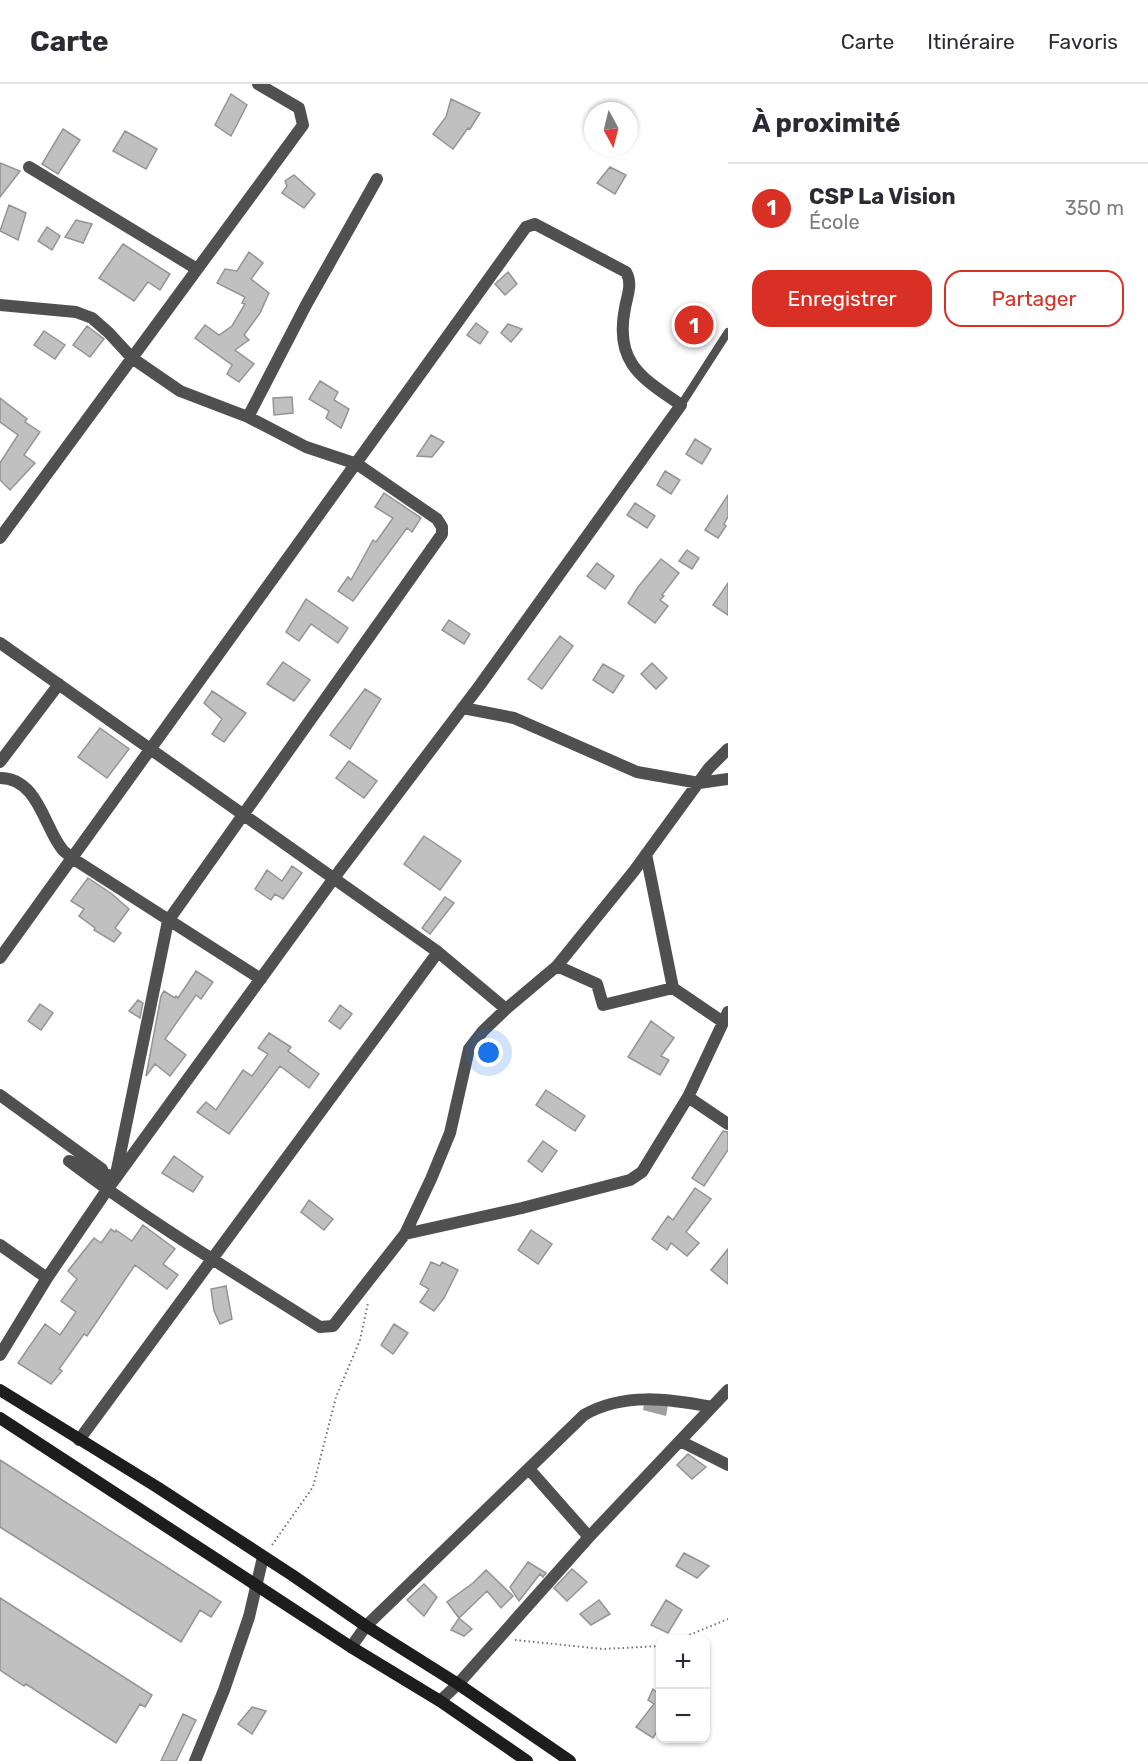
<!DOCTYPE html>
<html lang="fr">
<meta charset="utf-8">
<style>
:root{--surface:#fff;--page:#f7f7f7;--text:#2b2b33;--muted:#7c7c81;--line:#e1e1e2;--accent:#d93025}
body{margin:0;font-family:Rubik,sans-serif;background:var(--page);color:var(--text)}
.controls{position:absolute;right:18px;bottom:18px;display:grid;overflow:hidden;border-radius:12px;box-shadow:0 2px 4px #0004}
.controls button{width:54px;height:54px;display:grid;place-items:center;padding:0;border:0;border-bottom:2px solid var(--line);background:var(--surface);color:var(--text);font:30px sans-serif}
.compass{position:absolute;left:584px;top:18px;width:54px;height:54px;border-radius:50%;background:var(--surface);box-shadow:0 2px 4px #0004;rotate:173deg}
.you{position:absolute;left:489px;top:969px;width:21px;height:21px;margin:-15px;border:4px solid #fff;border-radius:50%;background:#1a73e8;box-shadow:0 0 0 9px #1a73e833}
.badge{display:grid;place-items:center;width:39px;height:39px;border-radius:50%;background:var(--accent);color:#fff;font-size:20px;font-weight:700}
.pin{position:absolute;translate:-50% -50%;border:3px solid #fff;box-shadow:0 2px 6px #0006}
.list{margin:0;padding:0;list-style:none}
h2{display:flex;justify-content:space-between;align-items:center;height:78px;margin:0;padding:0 24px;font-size:26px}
h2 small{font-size:20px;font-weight:400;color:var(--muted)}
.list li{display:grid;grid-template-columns:39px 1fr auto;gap:18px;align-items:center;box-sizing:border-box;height:90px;padding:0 24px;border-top:2px solid var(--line)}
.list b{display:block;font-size:22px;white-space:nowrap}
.list p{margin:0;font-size:20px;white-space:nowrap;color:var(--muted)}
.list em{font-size:20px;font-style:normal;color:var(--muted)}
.actions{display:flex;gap:12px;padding:18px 24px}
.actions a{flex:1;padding:14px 0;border:2px solid var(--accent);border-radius:18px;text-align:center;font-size:21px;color:var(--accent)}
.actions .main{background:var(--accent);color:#fff}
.map{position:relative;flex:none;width:728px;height:1677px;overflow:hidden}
header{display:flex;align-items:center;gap:36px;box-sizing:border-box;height:84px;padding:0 30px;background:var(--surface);border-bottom:2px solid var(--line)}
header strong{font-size:28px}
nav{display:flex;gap:33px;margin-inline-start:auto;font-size:21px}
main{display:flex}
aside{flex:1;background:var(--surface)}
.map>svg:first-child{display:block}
</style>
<header>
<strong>Carte</strong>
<nav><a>Carte</a><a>Itinéraire</a><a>Favoris</a></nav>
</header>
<main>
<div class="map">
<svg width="728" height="1677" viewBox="0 0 728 1677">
<rect width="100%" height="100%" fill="#fff"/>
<path fill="#9e9e9e" d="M645,1314l24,2 -3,16 -23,-6z"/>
<path fill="#c0c0c0" stroke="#949494" stroke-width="1.5" d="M231,10l16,11 -16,31 -16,-11z
M451,15l29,14 -10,16 -2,-1 -15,21 -20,-15 13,-17z
M63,45l17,11 -22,34 -16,-10z
M125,47l32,18 -11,20 -33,-18z
M0,79l20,8 -20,26z
M610,83l16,8 -11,19 -18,-11z
M294,91l21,19 -11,14 -22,-15 5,-7 -2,-5z
M9,121l17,8 -8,27 -18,-9z
M76,136l16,4 -9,19 -18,-6z
M47,143l13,9 -8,14 -14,-9z
M123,160l47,30 -10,16 -12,-8 -14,19 -35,-23z
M249,168l14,11 -12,16 18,14 -9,20 -16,22 5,5 -14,10 19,14 -15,18 -12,-8 5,-9 -37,-27 10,-13 14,10 13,-9 13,-22 -3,-1 3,-6 -28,-14 8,-14 12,2z
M508,188l9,12 -12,11 -10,-11z
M476,239l12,9 -8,12 -13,-9z
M508,240l14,5 -11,13 -10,-9z
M87,242l17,13 -14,18 -17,-12z
M44,247l21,14 -10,14 -21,-14z
M320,297l18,11 -4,8 15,9 -8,19 -15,-10 3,-7 -20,-12z
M292,313l1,16 -19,2 -1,-17z
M0,314l27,21 -2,3 15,10 -16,23 11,8 -25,27 -10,-10v-17l18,-28 -18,-13z
M431,351l13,7 -12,15 -15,-1z
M695,355l16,10 -9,15 -16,-10z
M665,387l15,9 -9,14 -14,-9z
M384,409l37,25 -9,14 -5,-4 -54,73 -15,-10 10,-14 3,3 22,-40 3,2 17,-24 -18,-11z
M728,411v22l-4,7 2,2 -8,12 -13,-8z
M635,419l20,13 -8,12 -20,-13z
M687,466l12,8 -7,11 -13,-8z
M661,475l18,14 -17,22 2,1 -4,4 8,6 -13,17 -27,-20 10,-16z
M597,479l17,13 -9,13 -18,-13z
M728,499v32l-15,-10z
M306,515l42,29 -10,15 -27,-19 -12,17 -13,-9z
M449,536l21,14 -6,10 -22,-14z
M560,552l13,10 -31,43 -14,-10z
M283,578l27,18 -16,21 -27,-17z
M652,579l15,15 -11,11 -15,-15z
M603,580l21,12 -11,17 -20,-13z
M365,605l16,10 -31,50 -20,-14z
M212,607l34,22 -22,29 -12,-8 10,-15 -18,-16z
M100,644l29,21 -22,29 -29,-21z
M349,677l28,20 -13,17 -28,-20z
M424,752l37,25 -21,29 -36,-26z
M292,782l10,7 -19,26 -8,-5 -4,6 -16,-11 12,-19 15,11z
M88,794l24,16 17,15 -14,19 6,5 -7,9 -20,-12 1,-2 -16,-12 5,-7 -13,-8z
M445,813l9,6 -24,31 -8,-6z
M196,887l17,11 -12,17 -5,-4 -31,44 21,16 -16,21 -15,-12 -9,12 15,-80 3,-5 11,7 1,-2 2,2z
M138,916l5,3 -3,15 -11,-7z
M40,920l13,9 -12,17 -13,-9z
M340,921l12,9 -12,15 -11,-8z
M651,937l23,17 -13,18 8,4 -9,15 -32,-18z
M269,949l22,14 -3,4 31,23 -10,14 -29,-22 -51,68 -32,-22 9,-10 10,8 27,-40 9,6 16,-22 -10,-6z
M546,1006l39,26 -10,15 -39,-26z
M723,1047l5,1v18l-24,36 -12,-8z
M543,1057l14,10 -15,21 -14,-11z
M174,1072l29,21 -10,15 -31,-19z
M695,1104l16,11 -25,33 13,11 -12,13 -16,-13 -4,7 -15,-11 16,-23 5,4z
M309,1116l24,19 -9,11 -23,-18z
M143,1141l32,24 -12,15 15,11 -11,14 -32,-24 -48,71 -3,-2 -25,35 3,2 -11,13 -33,-21 27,-39 15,11 16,-23 -15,-11 16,-22 -9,-8 26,-33 7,5 10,-14 4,3 1,-2 16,11z
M531,1146l21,14 -14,20 -20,-14z
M728,1165v35l-17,-14z
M431,1178l9,4 2,-4 16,8 -14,28 -10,13 -14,-9 9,-13 -9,-5z
M226,1202l6,33 -12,5 -6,-13 -3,-22z
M394,1240l14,9 -15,21 -12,-9z
M688,1370l18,13 -14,12 -15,-14z
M0,1376l221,142 -10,15 -11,-7 -19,32 -181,-115z
M684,1469l25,13 -12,12 -21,-12z
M528,1478l18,11 -3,4 -3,-3 -21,27 -9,-14z
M572,1485l15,13 -20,19 -13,-13z
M486,1486l27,26 -12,12 -14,-17 -28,27 -12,-16 26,-19z
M424,1500l13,13 -13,19 -17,-16z
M0,1514l152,97 -7,12 -5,-3 -24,39 -90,-59 -2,2 -24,-16z
M599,1516l11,14 -19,11 -11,-11z
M666,1516l16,10 -14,23 -17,-8z
M459,1534l13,11 -8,7 -13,-6z
M653,1605l7,6v32l-7,11 -17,-11 18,-23 -6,-4z
M252,1623l14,4 -14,23 -14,-10z
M183,1630l13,6 -20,41h-15z"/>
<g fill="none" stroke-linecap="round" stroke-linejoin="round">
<path stroke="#727272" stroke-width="2" stroke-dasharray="1.5 3" stroke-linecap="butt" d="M272,1461l41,-58 23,-90 24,-57 8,-37
M515,1556l88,9 57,-3
M677,1556l51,-21"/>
<path stroke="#505050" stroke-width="8" d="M681,321l47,-73"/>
<path stroke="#505050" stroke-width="12" d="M29,83l168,102
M0,221l76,7 16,6 17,15 23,25 48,33 68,26
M0,454l303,-413 -4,-17 -41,-24
M0,559l438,309 68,57
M463,624l51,10 123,54 62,11 29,-4
M0,678l59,-78
M0,694c38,0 44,49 62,71 2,3 7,6 10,9l189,121
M646,770l27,134 50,34
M0,874l526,-731 9,-3 91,48c7,12 1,24 -1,36 -11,55 17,70 56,97l-201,280 -146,193 -227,312 -60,88 -47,77
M557,882l40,18 6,21 70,-17
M0,1011l102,74
M688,1013l40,27
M116,1090l52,-253 274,-387v-7l-5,-8 -80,-55 -51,-17 -58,-30 58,-112 71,-126
M116,1094l-47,-17c80,61 166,112 251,166l13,-1 72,-92 26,-55 19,-46 19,-84 14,-18 23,-22 51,-43 77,-95 75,-103 19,-19
M405,1150l117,-26 108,-28 12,-8 46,-75 40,-85
M0,1161l47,33
M79,1356l359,-488
M680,1357l48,24
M529,1385l60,68
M351,1563l15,-21 218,-211c40,-23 85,-16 128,-8
M440,1617l18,-17 131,-147 139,-147
M195,1677l29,-71 25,-73 14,-60"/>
<path stroke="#1d1d1d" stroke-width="12" d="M0,1306l157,97 135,88 74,51 92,58 112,77
M0,1334l351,229 89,54 87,60"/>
</g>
</svg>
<div class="controls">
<button>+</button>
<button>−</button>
</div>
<svg class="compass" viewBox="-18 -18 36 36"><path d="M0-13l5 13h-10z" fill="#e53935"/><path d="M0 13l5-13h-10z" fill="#7c7c81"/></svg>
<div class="you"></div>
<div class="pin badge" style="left:694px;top:241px">1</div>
</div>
<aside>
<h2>À proximité<small></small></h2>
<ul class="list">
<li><span class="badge">1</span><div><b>CSP La Vision</b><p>École</p></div><em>350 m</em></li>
</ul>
<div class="actions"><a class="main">Enregistrer</a><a>Partager</a></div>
</aside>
</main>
